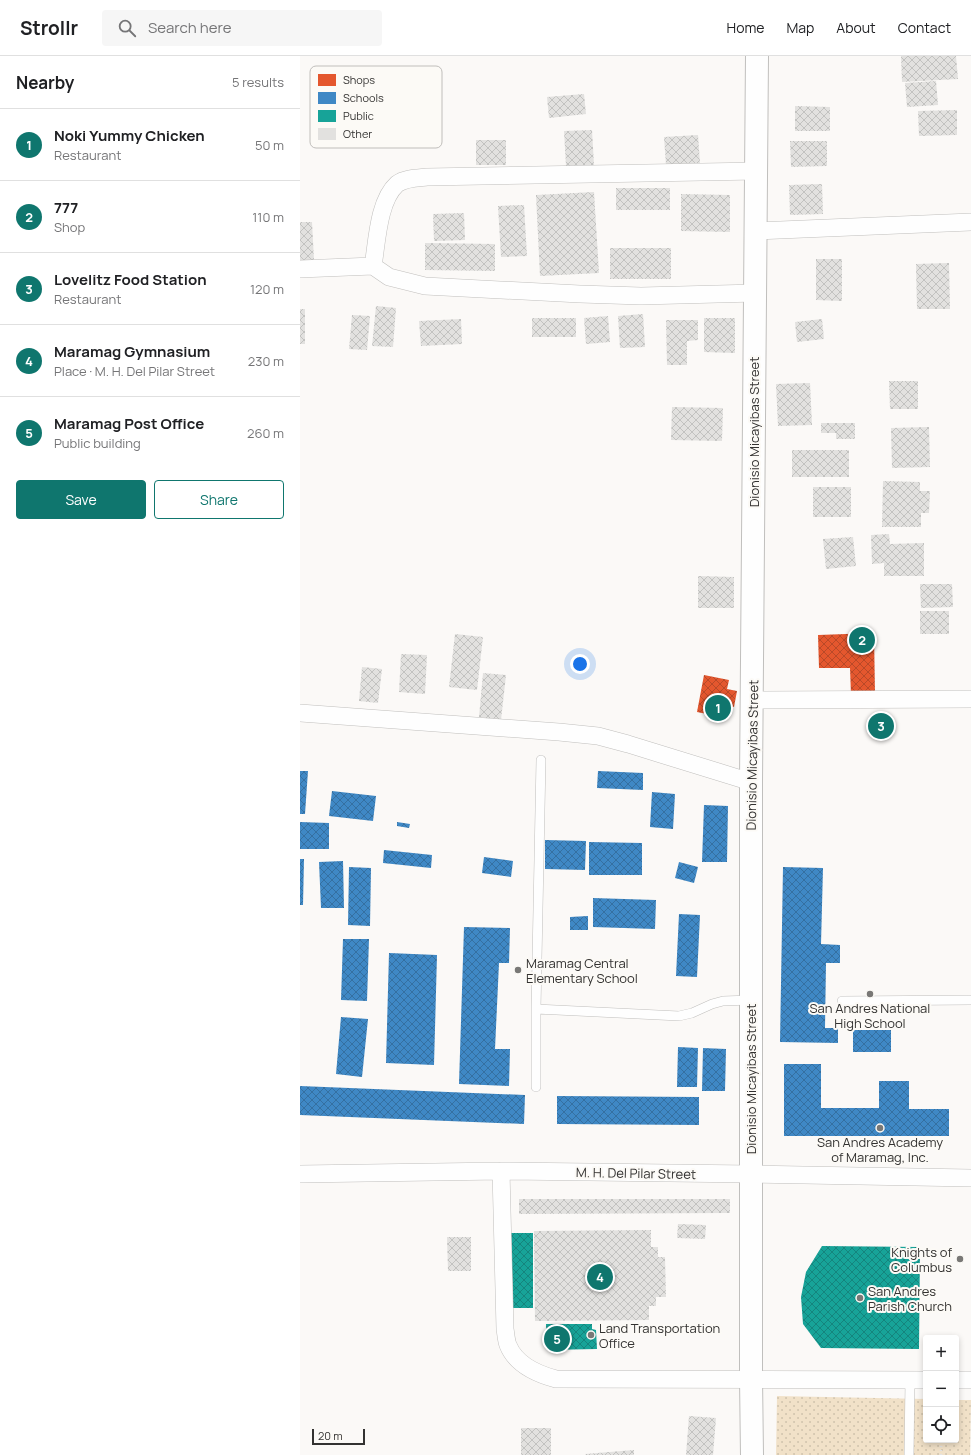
<!DOCTYPE html>
<meta charset="utf-8">
<style>
:root{--surface:#fff;--page:#f6f6f6;--text:#202124;--muted:#757577;--line:#e0e0e0;--accent:#0f766e}
body{margin:0;font-family:Manrope,sans-serif;background:var(--page);color:var(--text)}
.controls{position:absolute;right:12px;bottom:12px;display:grid;overflow:hidden;border-radius:4px;box-shadow:0 2px 6px #0003}
.controls button{width:36px;height:36px;display:grid;place-items:center;padding:0;border:0;border-bottom:1px solid var(--line);background:var(--surface);color:var(--text);font:20px sans-serif}
.scale{position:absolute;left:12px;bottom:10px;width:53px;box-sizing:border-box;padding-left:4px;border:2px solid #333231;border-top:0;font-size:11px;line-height:14px;white-space:nowrap;color:#333231;-webkit-text-stroke:3px #fcfaf6;paint-order:stroke}
.you{position:absolute;left:280px;top:608px;width:14px;height:14px;margin:-10px;border:3px solid #fff;border-radius:50%;background:#1a73e8;box-shadow:0 0 0 6px #1a73e833}
.badge{display:grid;place-items:center;width:26px;height:26px;border-radius:50%;background:var(--accent);color:#fff;font-size:13px;font-weight:700}
.pin{position:absolute;translate:-50% -50%;border:2px solid #fff;box-shadow:0 1px 4px #0006}
.list{margin:0;padding:0;list-style:none}
h2{display:flex;justify-content:space-between;align-items:center;height:52px;margin:0;padding:0 16px;font-size:17px}
h2 small{font-size:13px;font-weight:400;color:var(--muted)}
.list li{display:grid;grid-template-columns:26px 1fr auto;gap:12px;align-items:center;box-sizing:border-box;height:72px;padding:0 16px;border-top:1px solid var(--line)}
.list b{display:block;font-size:15px;white-space:nowrap}
.list p{margin:0;font-size:13px;white-space:nowrap;color:var(--muted)}
.list em{font-size:13px;font-style:normal;color:var(--muted)}
.actions{display:flex;gap:8px;padding:12px 16px}
.actions a{flex:1;padding:9px 0;border:1px solid var(--accent);border-radius:4px;text-align:center;font-size:14px;color:var(--accent)}
.actions .main{background:var(--accent);color:#fff}
.icon{flex:none;width:22px;height:22px;fill:none;stroke:currentColor;stroke-width:2;stroke-linecap:round;stroke-linejoin:round}
.map{position:relative;flex:none;width:671px;height:1399px;overflow:hidden}
header{display:flex;align-items:center;gap:24px;box-sizing:border-box;height:56px;padding:0 20px;background:var(--surface);border-bottom:1px solid var(--line)}
header strong{font-size:19px}
nav{display:flex;gap:22px;margin-inline-start:auto;font-size:14px}
.search{width:280px;height:36px;background:var(--page);display:flex;align-items:center;gap:10px;box-sizing:border-box;padding:0 14px;border-radius:4px;color:var(--muted);font-size:15px}
main{display:flex}
aside{flex:1;background:var(--surface)}
.map>svg:first-child{display:block}
</style>
<header>
<strong>Strollr</strong>
<div class="search"><svg class="icon" aria-label="search" viewBox="0 0 24 24"><circle cx="10" cy="10" r="6"/><path d="M15 15l6 6"/></svg>Search here</div>
<nav><a>Home</a><a>Map</a><a>About</a><a>Contact</a></nav>
</header>
<main>
<aside>
<h2>Nearby<small>5 results</small></h2>
<ul class="list">
<li><span class="badge">1</span><div><b>Noki Yummy Chicken</b><p>Restaurant</p></div><em>50 m</em></li>
<li><span class="badge">2</span><div><b>777</b><p>Shop</p></div><em>110 m</em></li>
<li><span class="badge">3</span><div><b>Lovelitz Food Station</b><p>Restaurant</p></div><em>120 m</em></li>
<li><span class="badge">4</span><div><b>Maramag Gymnasium</b><p>Place · M. H. Del Pilar Street</p></div><em>230 m</em></li>
<li><span class="badge">5</span><div><b>Maramag Post Office</b><p>Public building</p></div><em>260 m</em></li>
</ul>
<div class="actions"><a class="main">Save</a><a>Share</a></div>
</aside>
<div class="map">
<svg width="671" height="1399" viewBox="0 0 671 1399">
<defs>
<pattern id="park-dots" width="8" height="8" patternUnits="userSpaceOnUse"><rect width="8" height="8" fill="#f1e1c8"/><path d="M2 2h.1M6 6h.1" fill="none" stroke="#cfc2ac" stroke-width="1.8" stroke-linecap="round"/></pattern>
<pattern id="shops-cross-hatch" width="8" height="8" patternUnits="userSpaceOnUse"><rect width="8" height="8" fill="#e4572e"/><path d="M0 0l8 8M0 8l8-8" fill="none" stroke="#b94928"/></pattern>
<pattern id="schools-cross-hatch" width="8" height="8" patternUnits="userSpaceOnUse"><rect width="8" height="8" fill="#3f88c5"/><path d="M0 0l8 8M0 8l8-8" fill="none" stroke="#3570a1"/></pattern>
<pattern id="public-cross-hatch" width="8" height="8" patternUnits="userSpaceOnUse"><rect width="8" height="8" fill="#17a398"/><path d="M0 0l8 8M0 8l8-8" fill="none" stroke="#15857d"/></pattern>
<pattern id="building-cross-hatch" width="8" height="8" patternUnits="userSpaceOnUse"><rect width="8" height="8" fill="#e2e1df"/><path d="M0 0l8 8M0 8l8-8" fill="none" stroke="#c2c2c0"/></pattern>
</defs>
<rect width="100%" height="100%" fill="#fbf9f7"/>
<path fill="url(#park-dots)" d="M477,1340l149,3v41h30v-40h15l-1,55h-194z"/>
<path fill="url(#shops-cross-hatch)" d="M574,577l1,61 -24,1 -1,-27h-31l-1,-33z
M404,619l25,5 -2,9 10,2 -3,16 -10,-2 -2,12 -25,-5z"/>
<path fill="url(#schools-cross-hatch)" d="M0,715h8l-3,43h-5z
M298,715l45,2v17l-46,-2z
M32,735l44,5 -3,25 -44,-5z
M352,736l23,2 -2,35 -23,-2z
M404,749l24,1 -1,56h-25z
M0,766l29,1v26h-29z
M97,766l13,2 -1,4 -12,-2z
M245,784l41,1 -1,29 -40,-1z
M289,786l53,1v32h-53z
M84,794l48,5 -1,13 -48,-5z
M184,801l29,4 -2,16 -29,-4z
M0,803h4l-1,46h-3z
M43,805l1,47h-23l-2,-46z
M379,806l19,5 -4,16 -19,-5z
M49,811l22,1 -1,58 -22,-1z
M483,811l40,1 -2,76 19,1v18h-14l-1,65h13v15l-58,-1z
M293,842l63,2 -1,29 -62,-2z
M379,858l21,1 -3,62 -21,-1z
M288,860v14h-18v-13z
M164,871l46,1 -1,35h-10l-4,86h15l-1,37 -50,-2z
M43,883h26l-2,62 -26,-1z
M89,897l48,2 -3,110 -48,-2z
M41,961l27,2 -6,58 -26,-3z
M553,974h38v22h-38z
M378,991l20,1 -1,39h-20z
M403,992l23,1 -1,42h-23z
M484,1008h37v44h58v-27h30v28h40v27h-165z
M0,1030l225,9 -1,29 -224,-9z
M257,1040l142,1v28l-142,-1z"/>
<path fill="url(#public-cross-hatch)" d="M208,1177h25v75h-25z
M522,1190l98,1 -1,102 -98,-1 -18,-24 -2,-27 5,-25z
M246,1268h46v5l4,1 1,19 -50,1z"/>
<path fill="url(#building-cross-hatch)" d="M601,0h55l2,23 -56,3z
M636,25l2,24 -31,2 -2,-24z
M284,38l2,20 -37,4 -2,-21z
M495,50l35,1v24h-35z
M657,54v25l-38,1 -1,-25z
M292,74l2,35 -28,1 -2,-35z
M398,79l2,28 -34,2 -2,-28z
M176,84h30v25h-30z
M490,85h37v25l-36,1z
M522,128l1,30 -33,1 -1,-30z
M316,132h54v22h-54z
M294,136l5,81 -59,3 -4,-81z
M381,138l49,1v37l-49,-1z
M224,149l3,51 -26,1 -3,-51z
M164,157l1,27 -31,1 -1,-27z
M0,166h12l2,38h-14z
M125,187l70,1v27l-70,-1z
M310,192h61v31h-61z
M516,203h26v42l-26,-1z
M649,207l1,46h-33l-1,-45z
M76,250l20,2 -3,39 -21,-1z
M0,253h5v35h-5z
M343,258l2,33 -25,1 -2,-32z
M52,259l18,1 -3,34 -18,-1z
M308,260l2,26 -24,2 -2,-26z
M232,262h44v19h-44z
M404,262h31v35l-31,-1z
M161,263l1,25 -41,2 -2,-25z
M522,263l2,20 -27,3 -2,-20z
M366,264h32v20l-11,1v24h-20z
M589,325h29v28h-28z
M510,327l2,42 -34,1 -2,-42z
M372,351l51,1 -1,33 -51,-1z
M521,367h34v16h-19v-6h-15z
M629,371l1,40 -38,1 -1,-40z
M492,394h57v27h-57z
M583,425l37,1v9h10l-1,22h-8v14h-39z
M513,431h38v30h-38z
M589,478l1,10 34,-1v33h-40v-13l-12,1 -1,-29z
M553,481l3,29 -30,3 -3,-30z
M398,520l36,1v31h-36z
M620,528h32l1,23 -32,1z
M620,555h29v23h-29z
M155,578l28,3 -6,53 -28,-3z
M101,598l26,1 -2,39 -26,-2z
M62,611l20,2 -4,34 -19,-2z
M183,617l23,2 -5,45 -22,-3z
M219,1143h211v14l-211,1z
M378,1168l28,1 -1,14 -28,-1z
M351,1174v17h7v10h7l1,40h-10v9h-7v14l-114,1 -1,-90z
M147,1181h24v34h-23z
M389,1360l27,2 -3,37h-27z
M221,1372h30v27h-30z
M334,1394v5h-48l-1,-1z"/>
<g fill="none" stroke-linecap="round" stroke-linejoin="round">
<defs>
<path id="lane" d="M542,945l129,-1
M236,953l143,7 13,-3 20,-9 11,-3 28,-1
M236,1031v-78l5,-249
M609,1399l1,-75"/>
<path id="street" d="M456,175l215,-9
M0,213l73,-3
M456,237l-115,3 -61,-2 -155,-8 -36,-9 -16,-11c4,-23 5,-65 24,-82 8,-6 21,-6 30,-7l330,-6
M453,644l218,-1
M0,657l259,19 39,4 30,8 123,38
M201,1115l4,158c1,5 1,11 3,16 8,20 29,29 48,34l370,1
M0,1118l201,-3 250,3 220,4
M656,1324h15"/>
<path id="secondary" d="M452,1399l-1,-77v-596l6,-726"/>
</defs>
<use href="#lane" stroke="#c0bfbd" stroke-width="10"/>
<use href="#street" stroke="#c0bfbd" stroke-width="18"/>
<use href="#secondary" stroke="#c0bfbd" stroke-width="24"/>
<path stroke="#e3e3e3" stroke-width="2.5" stroke-dasharray="1 3" stroke-linecap="butt" d="M641,1399v-15"/>
<use href="#lane" stroke="#fefefe" stroke-width="9"/>
<use href="#street" stroke="#fefefe" stroke-width="17"/>
<use href="#secondary" stroke="#fefefe" stroke-width="22"/>
</g>
<g fill="#797876" stroke="#fcfaf6" stroke-width="1.5">
<circle cx="218" cy="914" r="4"/>
<circle cx="570" cy="938" r="4"/>
<circle cx="580" cy="1072" r="4"/>
<circle cx="660" cy="1203" r="4"/>
<circle cx="560" cy="1242" r="4"/>
<circle cx="291" cy="1279" r="4"/>
</g>
<g text-anchor="middle" stroke-width="4" stroke-linejoin="round" paint-order="stroke">
<g font-size="13" fill="#333231" stroke="#fcfaf6">
<text transform="translate(454 376) rotate(-90)" y="5">Dionisio Micayibas Street</text>
<text transform="translate(452 699) rotate(-89)" y="5">Dionisio Micayibas Street</text>
<text transform="translate(451 1023) rotate(-90)" y="5">Dionisio Micayibas Street</text>
<text transform="translate(336 1117) rotate(1)" y="5">M. H. Del Pilar Street</text>
</g>
<g font-size="13" fill="#333231" stroke="#fcfaf6" text-anchor="start">
<text x="226" y="912">Maramag Central<tspan x="226" dy="15">Elementary School</tspan></text>
<text x="570" y="957" text-anchor="middle">San Andres National<tspan x="570" dy="15">High School</tspan></text>
<text x="580" y="1091" text-anchor="middle">San Andres Academy<tspan x="580" dy="15">of Maramag, Inc.</tspan></text>
<text x="652" y="1201" text-anchor="end">Knights of<tspan x="652" dy="15">Columbus</tspan></text>
<text x="568" y="1240">San Andres<tspan x="568" dy="15">Parish Church</tspan></text>
<text x="299" y="1277">Land Transportation<tspan x="299" dy="15">Office</tspan></text>
</g>
</g>
<rect x="10" y="10" width="132" height="82" rx="6" fill="#fcfaf6" stroke="#c0bebb" stroke-width="1"/>
<rect x="18" y="18" width="18" height="12" fill="#e4572e"/>
<rect x="18" y="36" width="18" height="12" fill="#3f88c5"/>
<rect x="18" y="54" width="18" height="12" fill="#17a398"/>
<rect x="18" y="72" width="18" height="12" fill="#e2e1df"/>
<g font-size="11" fill="#333231">
<text x="43" y="28">Shops</text>
<text x="43" y="46">Schools</text>
<text x="43" y="64">Public</text>
<text x="43" y="82">Other</text>
</g>
</svg>
<div class="controls">
<button>+</button>
<button>−</button>
<button><svg class="icon" aria-label="locate" viewBox="0 0 24 24"><circle cx="12" cy="12" r="6"/><path d="M12 2v4M12 18v4M2 12h4M18 12h4"/></svg></button>
</div>
<div class="scale">20 m</div>
<div class="you"></div>
<div class="pin badge" style="left:418px;top:652px">1</div>
<div class="pin badge" style="left:562px;top:584px">2</div>
<div class="pin badge" style="left:581px;top:670px">3</div>
<div class="pin badge" style="left:300px;top:1221px">4</div>
<div class="pin badge" style="left:257px;top:1283px">5</div>
</div>
</main>
